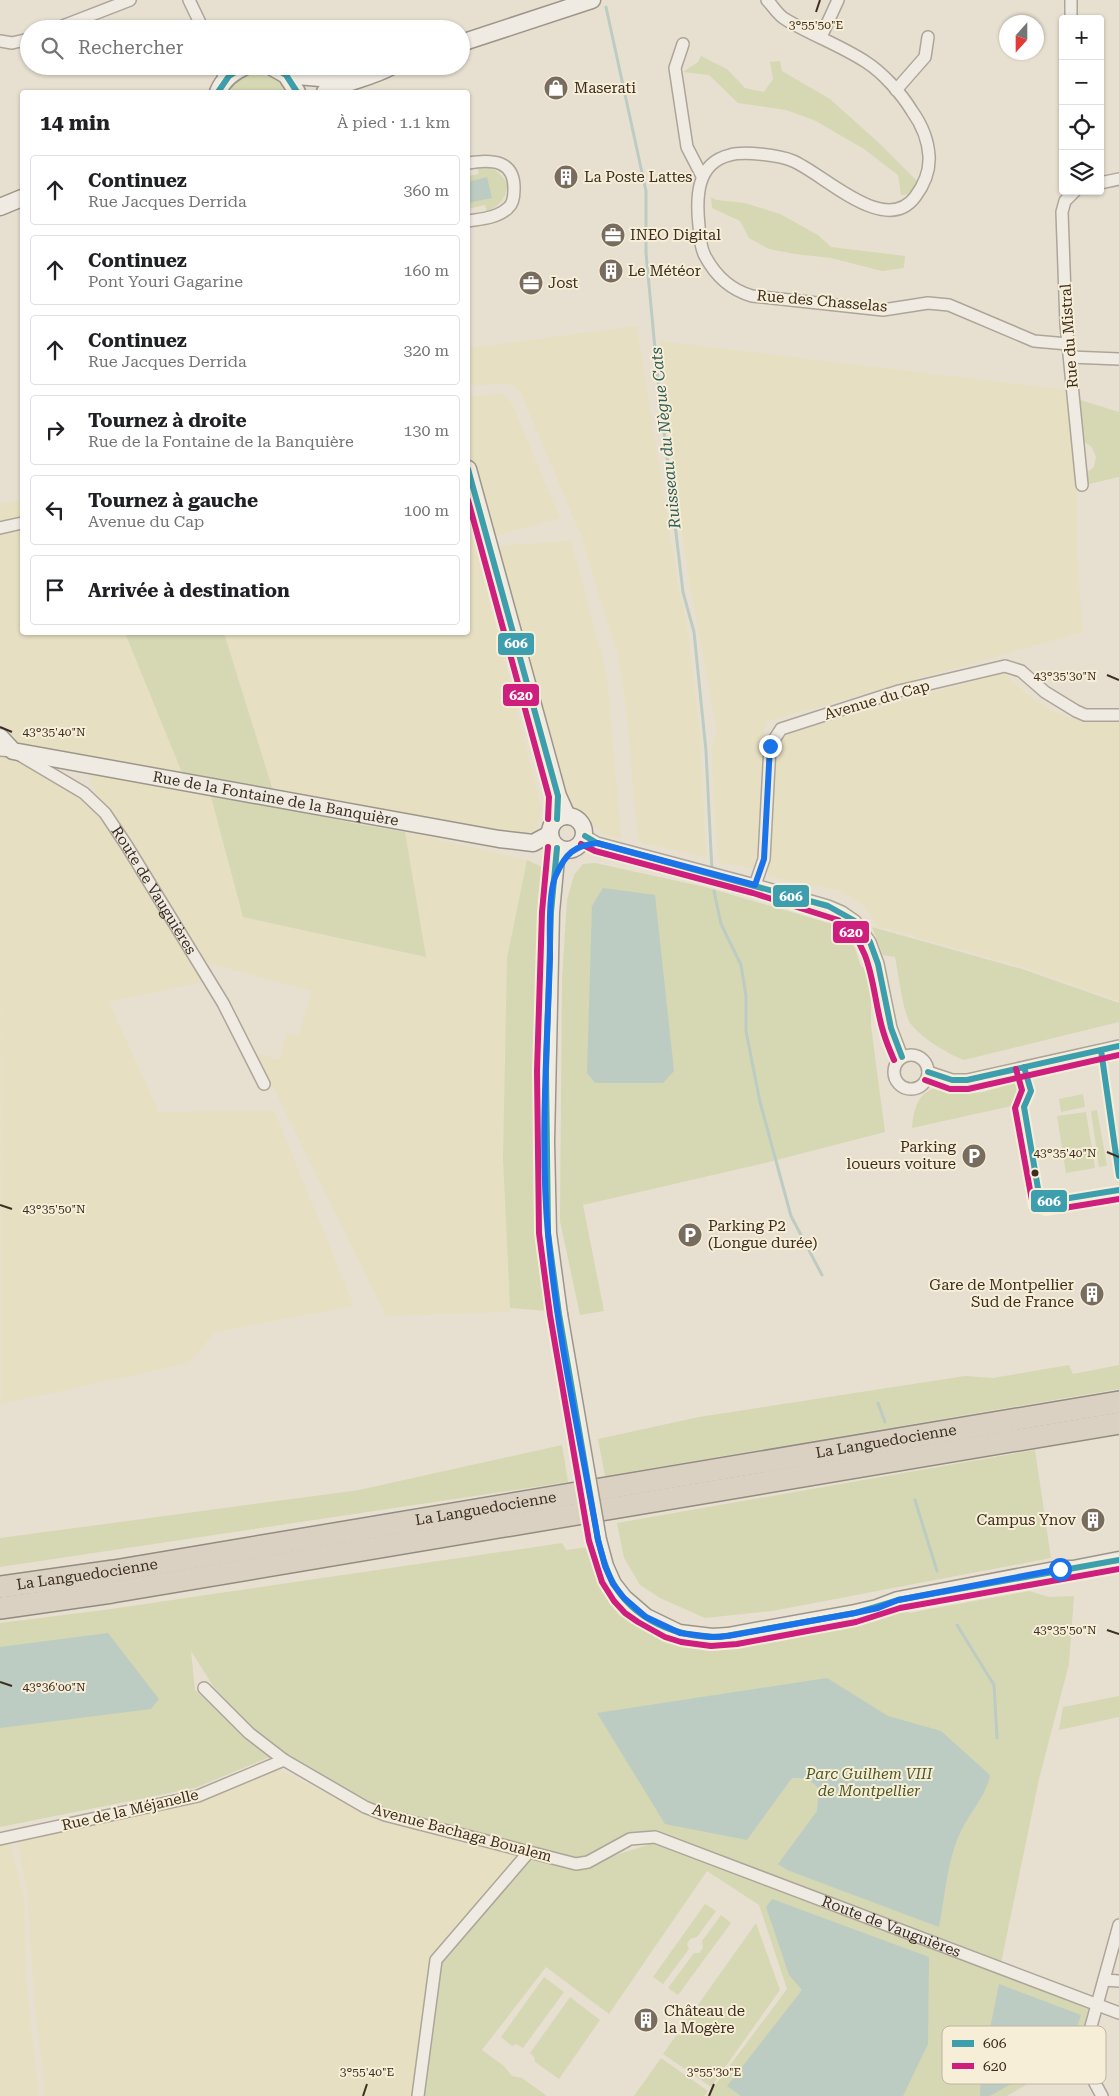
<!DOCTYPE html>
<html lang="fr">
<meta charset="utf-8">
<style>
:root{--surface:#fff;--page:#f6f6f6;--text:#202124;--muted:#757577;--line:#e0e0e0}
body{margin:0;font-family:"Roboto Serif",serif;background:var(--page);color:var(--text)}
.controls{position:absolute;right:15px;top:15px;display:grid;overflow:hidden;border-radius:5px;box-shadow:0 1px 4px #0004}
.controls button{width:45px;height:45px;display:grid;place-items:center;padding:0;border:0;border-bottom:1px solid var(--line);background:var(--surface);color:var(--text);font:25px sans-serif}
.compass{position:absolute;left:999px;top:15px;width:45px;height:45px;border-radius:50%;background:var(--surface);box-shadow:0 1px 4px #0004;rotate:201deg}
.stop{position:absolute;width:15px;height:15px;margin:-11px;border:4px solid #1a73e8;border-radius:50%;background:#fff}
.stop.end{background:#1a73e8;border-color:#fff;box-shadow:0 1px 5px #0008}
.list{margin:0;padding:0;list-style:none}
h2{display:flex;justify-content:space-between;align-items:center;height:65px;margin:0;padding:0 20px;font-size:21px}
h2 small{font-size:16px;font-weight:400;color:var(--muted)}
.list li{display:grid;grid-template-columns:32px 1fr auto;gap:15px;align-items:center;box-sizing:border-box;height:70px;margin:0 10px 10px;padding:0 10px;border:1px solid var(--line);border-radius:5px}
.list b{display:block;font-size:19px;white-space:nowrap}
.list p{margin:0;font-size:16px;white-space:nowrap;color:var(--muted)}
.list em{font-size:16px;font-style:normal;color:var(--muted)}
.icon{flex:none;width:28px;height:28px;fill:none;stroke:currentColor;stroke-width:2;stroke-linecap:round;stroke-linejoin:round}
.map{position:relative;flex:none;width:1119px;height:2096px;overflow:hidden}
.search{position:absolute;background:var(--surface);box-shadow:0 1px 4px #0004;left:20px;top:20px;width:450px;height:55px;display:flex;align-items:center;gap:12px;box-sizing:border-box;padding:0 18px;border-radius:28px;color:var(--muted);font-size:19px}
.panel{position:absolute;background:var(--surface);box-shadow:0 1px 4px #0004;left:20px;top:90px;width:450px;height:545px;border-radius:5px}
.map>svg:first-child{display:block}
</style>
<div class="map">
<svg width="1119" height="2096" viewBox="0 0 1119 2096">
<rect width="100%" height="100%" fill="#e7e0d1"/>
<path fill="#e6dfc2" d="M637,326l41,259 9,40 13,108 6,124 -68,-15 -12,-134 -7,-48 -39,-127 -60,-142 -10,-7 -42,1v-37z
M660,341l407,49 10,97v68l6,77 -318,90 -6,130 -6,17 -35,-7 -7,-114 6,-16 -28,-150 -26,-195z
M503,393l9,11 48,114 -68,19 -24,-86v-54z
M22,500v132l103,1 60,147 -171,-37 -9,-12 -5,-9v-218z
M468,526l8,23 66,260 -5,22 -18,3 -244,-37 -51,-164 244,-1z
M571,541l36,135 14,162 -15,-2 -28,-23 -15,-20 -71,-247z
M1004,673l25,23 24,15 29,11 37,-1v280l-96,-34 -146,-41 -14,-21 -23,-14 -72,-15 9,-131 5,-8 11,-5z
M0,754l7,1 76,45 14,15 26,30 83,136 -97,21 50,110 115,-2 80,196 -139,26 -26,31 -188,41z
M94,771l116,22 33,124 182,40 -20,-125 122,28 -20,98 -4,201 7,153 -124,4 -130,-263 23,7 7,-27 13,3 12,-45 -106,-29 -36,-60 -74,-111 -6,-15z
M280,1770l78,39 169,45 -109,242h-373l-11,-98 -7,-109 -10,-49 184,-41z
M10,1841l14,58 2,80 13,117h-39v-253z"/>
<path fill="#d6d7b3" d="M701,56l26,13 18,19 19,4 9,-13 -3,-17 10,-1 2,10 48,28 48,43 40,40 -6,12 -11,1 -3,-20 -34,-26 -50,-29 -28,-10 -48,-7 -29,-28 -26,-3 15,-10z
M253,74c16,1 26,5 35,18h-60c7,-10 13,-14 25,-18z
M477,167c16,-1 22,4 31,17 -3,16 -8,21 -21,28l-2,-7 -17,4v-33l11,-2z
M711,197l5,3 29,3 35,11 38,21 13,12 74,9 -1,12 -22,3 -51,-13 -36,-4 -26,-5 -20,-11 -9,-17 -28,-13z
M1077,399l42,13v65l-34,8 -1,-11 10,-7 2,-10 -5,-11 -10,-5z
M125,633h99l51,164 -90,-17z
M210,793l147,31 48,8 21,125 -183,-40z
M527,860l21,10 -6,99 -5,225 11,79 1,38 -39,-3 -7,-149 4,-201z
M595,863l110,24 127,37 18,11 11,31 10,7v53l14,106 -120,31 -182,42 21,106 -24,4 -20,-94 2,-243 5,-78 7,-25 9,-11z
M872,927l150,42 97,34v19l-155,38c-15,-5 -51,-27 -56,-41 -7,-19 -9,-42 -13,-62l-12,-2z
M1019,1081l2,10 -5,14 -104,23c2,-23 8,-42 35,-40 9,1 18,5 27,5 13,0 31,-8 45,-12z
M1083,1094l2,13 -24,5 -2,-13z
M1097,1110l10,56 -8,1 -8,-56z
M1086,1112l9,56 -29,5 -9,-57z
M1069,1365l4,9 46,-9v24l-514,87 -7,-37 101,-22 266,-41 28,2z
M562,1445l6,37 -568,85v-29l359,-48z
M1035,1450l16,108 -279,53 -67,7 -45,-20 -20,-13 -16,-27 -7,-35z
M562,1543l4,7 23,-3 13,32 27,35 27,18 35,9 35,-2 181,-32 2,6 120,-22 20,6 25,-1 -5,68 -30,115 -40,194 90,34 -10,46 -72,43h-300l80,-107 -28,-84 -52,-34 -98,143 -63,-47 -64,83 22,16 8,10 10,2 25,18h-129l18,-136 91,-106 54,12 79,-25 -31,-5 -52,24 -185,-48 -27,-10 -79,-45 -40,-33 -33,-38 -22,-35 4,39 75,67 -75,31 -195,39v-204l104,-13z
M1119,1696v21l-60,13 4,-23z
M705,1904l11,7 -19,26 -7,2 -3,5 2,5 -26,35 -10,-7z
M721,1915l10,8 -53,72 -10,-7 26,-35h5l4,-5 -1,-7z
M756,1923l24,67 -69,97 -48,-33z
M544,1977l20,15 -41,56 -7,-4 -4,2 -11,-9z
M570,1997l30,23 -41,59 -24,-17 -1,-5 -4,-4z
M661,2058l47,33 -4,5h-70z"/>
<path fill="#bcccc2" d="M487,177l5,21 -24,5v-21z
M603,888l52,7 19,176 -11,12h-68l-8,-10 5,-167z
M108,1633l51,66 -8,10 -151,19v-81z
M827,1678l61,38 53,15 49,44c-4,22 -21,38 -30,58 -13,28 -15,64 -21,94l-152,-57 -9,-6 39,-53 2,-22c-8,-9 -15,-12 -27,-11l-45,62 -82,-16 -68,-111z
M772,1899l157,58 -1,87 -25,52h-162l-14,-10 75,-96 -13,-15 -23,-68z
M999,1984l82,31 -11,35 -80,46h-10l1,-23z"/>
<g fill="none" stroke-linecap="round" stroke-linejoin="round">
<path stroke="#bcccc2" stroke-width="3" d="M606,7l40,184v62l12,128 25,211 11,40 12,119 6,120
M714,891l7,33 20,41 5,31v35l14,71 31,114 31,59
M878,1403l7,19
M915,1500l22,71
M957,1625l37,60 3,53"/>
<defs>
<g id="street">
<path d="M189,0l14,29"/>
<path d="M767,0c6,6 11,15 18,19 26,16 55,26 81,43 17,11 35,31 46,49 10,14 16,27 17,45 1,15 -5,29 -14,41 -30,40 -91,-23 -122,-36 -14,-6 -49,-10 -63,-6 -34,8 -34,43 -31,71 1,10 1,21 6,30 10,19 26,34 47,40l131,14 45,-7 21,2 85,36 34,3"/>
<path d="M1071,0v19"/>
<path d="M55,29l75,-29"/>
<path d="M821,37l17,-37"/>
<path d="M0,41l12,2 17,-4"/>
<path d="M683,44l-8,24 12,79 15,29"/>
<path d="M220,66l5,13"/>
<path d="M896,90l29,-33 3,-20"/>
<path d="M468,163c24,-4 47,-3 46,27 0,7 -1,14 -6,18 -10,10 -28,11 -40,13"/>
<path d="M1100,183l19,-4"/>
<path d="M1075,191l-10,10 -3,11 4,112 16,161"/>
<path d="M1070,357l49,2"/>
<path d="M0,528l22,-5"/>
<path id="s1" d="M0,750l13,1 71,42 21,20 22,33 96,157 41,81"/>
<path d="M585,836l12,7 158,42 73,21 14,6 13,9 15,21 8,22 13,64 11,29"/>
<path d="M755,885l9,-26 6,-113 11,-17 118,-38 106,-25 16,5 24,21 31,19 9,4h34"/>
<circle cx="911" cy="1072" r="17"/>
<path d="M928,1072l24,8h15l152,-34"/>
<path id="s2" d="M204,1688l45,45 35,27 81,47 20,8 191,49 12,-2 42,-23 25,-2 464,176"/>
<path d="M0,1839l198,-43 86,-36"/>
<path d="M1104,1980l15,1"/>
<path d="M418,2096l18,-136 92,-107"/>
<path d="M1102,2096l-20,-37 37,-134"/>
</g>
<g id="secondary">
<path d="M461,43l131,-43"/>
<path d="M270,66l16,9 11,17"/>
<path d="M286,75l34,3 57,-12"/>
<path d="M218,92c5,-13 15,-20 28,-26"/>
<path d="M325,92c22,-11 46,-14 67,-26"/>
<path d="M0,207l22,-9"/>
<path d="M468,469l90,327 9,20"/>
<path id="s3" d="M0,737l13,14 486,88 34,4 17,-9"/>
<circle cx="567" cy="833" r="17"/>
<path d="M557,848l-6,64 -5,230 2,91 11,81"/>
<path d="M598,1540l7,26 8,18 11,14 22,19 33,16 33,4 16,-1 127,-23 22,-5 21,-8 162,-31h13l46,-9"/>
</g>
<g id="highway">
<path id="s4" d="M0,1587l114,-16 1005,-169"/>
<path d="M0,1608l112,-16 1007,-169"/>
</g>
</defs>
<use href="#street" stroke="#ada599" stroke-width="14"/>
<use href="#secondary" stroke="#9c958a" stroke-width="19"/>
<use href="#highway" stroke="#928b80" stroke-width="24"/>
<use href="#street" stroke="#efebe3" stroke-width="11"/>
<use href="#secondary" stroke="#efebe3" stroke-width="16"/>
<use href="#highway" stroke="#dad1c2" stroke-width="21"/>
<defs>
<path id="secondary-bridge" d="M559,1314l39,226"/>
</defs>
<use href="#secondary-bridge" stroke="#9c958a" stroke-width="19" stroke-linecap="butt"/>
<use href="#secondary-bridge" stroke="#efebe3" stroke-width="16"/>
<defs>
<path id="bus-1" d="M270,66l16,9 11,17
M218,92l11,-16 16,-10
M468,469l90,327 -1,23
M585,836l12,7 231,63 27,15 15,21 8,22 13,64 11,29
M557,848l-6,64 -5,159 2,162 11,81 39,226c4,14 7,28 14,41 21,39 65,57 108,56l135,-24 43,-13 221,-40
M1101,1050l18,126
M1024,1067l7,24 -7,16 16,93 5,2 74,-12
M928,1072l24,8h15l152,-34"/>
<path id="bus-2" d="M468,500l81,297 -1,22
M581,844l14,7 158,42 85,27c37,26 33,72 45,111 3,10 7,20 11,29
M548,847l-6,65 -5,159 2,162 11,82 39,226 13,41 12,19 11,12 13,9 27,15 16,5 30,4 26,-2 119,-22 44,-14 219,-39
M1016,1069l6,21 -7,18 18,98 13,5 73,-12
M925,1080l25,9h18l151,-34"/>
</defs>
<use href="#bus-1" stroke="#f7eed8" stroke-width="10"/>
<use href="#bus-2" stroke="#f7eed8" stroke-width="10"/>
<use href="#bus-1" stroke="#3d9ead" stroke-width="6"/>
<use href="#bus-2" stroke="#ce1f7e" stroke-width="6"/>
</g>
<g fill="none" stroke-linecap="round" stroke-linejoin="round">
<path stroke="#1a73e8" stroke-width="6" d="M770,746l-6,113 -9,26 -158,-42c-23,3 -31,10 -41,32 -8,16 -6,63 -6,83 -3,91 -10,185 -2,276 9,102 32,204 50,306l7,26 8,18 11,14 22,19 34,16 32,4 16,-1 127,-23 23,-5 20,-8 162,-31"/>
</g>
<path fill="none" stroke="#3d2e20" stroke-width="2" d="M816,12l4,-12M1107,675l12,5M0,727l12,5M1107,1152l12,5M0,1205l12,4M1107,1630l12,4M0,1682l12,4M363,2096l4,-12M709,2096l5,-12"/>
<defs>
<symbol id="shop-disc" viewBox="-11 -11 22 22"><circle r="9.5" fill="#786c5e" stroke="#f7eed8"/><path d="M-5-2.5h2.3a2.7 3.5 0 0 1 5.4 0H5L5.5 6h-11ZM-1.5-2.5h3a1.5 2.3 0 0 0-3 0Z" fill="#fff"/></symbol>
<symbol id="building-disc" viewBox="-11 -11 22 22"><circle r="9.5" fill="#786c5e" stroke="#f7eed8"/><path d="M-4-6H4V6H1V3H-1V6H-4ZM-2.5-4.3h1.7v1.8h-1.7ZM.8-4.3h1.7v1.8H.8ZM-2.5-1h1.7V.8h-1.7ZM.8-1h1.7V.8H.8Z" fill="#fff"/></symbol>
<symbol id="office-disc" viewBox="-11 -11 22 22"><circle r="9.5" fill="#786c5e" stroke="#f7eed8"/><path d="M-6-3h4V-5.5h4V-3h4V5H-6ZM-1-4.5V-3h2v-1.5ZM-6 0V1H6V0Z" fill="#fff"/></symbol>
<symbol id="parking-disc" viewBox="-11 -11 22 22"><circle r="9.5" fill="#786c5e" stroke="#f7eed8"/><path d="M-3.5-5.5H1a3.5 3.5 0 0 1 0 7H-1V5.5H-3.5ZM-1-3.4V-.6H.8a1.4 1.4 0 0 0 0-2.8Z" fill="#fff"/></symbol>
</defs>
<g fill-rule="evenodd">
<use href="#shop-disc" x="542" y="74" width="28" height="28"/>
<use href="#building-disc" x="552" y="163" width="28" height="28"/>
<use href="#office-disc" x="599" y="221" width="28" height="28"/>
<use href="#building-disc" x="597" y="257" width="28" height="28"/>
<use href="#office-disc" x="517" y="269" width="28" height="28"/>
<use href="#parking-disc" x="960" y="1142" width="28" height="28"/>
<use href="#parking-disc" x="676" y="1221" width="28" height="28"/>
<use href="#building-disc" x="1078" y="1280" width="28" height="28"/>
<use href="#building-disc" x="1079" y="1506" width="28" height="28"/>
<use href="#building-disc" x="632" y="2006" width="28" height="28"/>
</g>
<circle fill="#3d2e20" stroke="#f7eed8" stroke-width="2" cx="1035" cy="1173" r="4.5"/>
<g text-anchor="middle" stroke-width="4" stroke-linejoin="round" paint-order="stroke">
<g font-size="15" fill="#3d2e20" stroke="#f7eed8" text-anchor="start">
<text x="574" y="93">Maserati</text>
<text x="584" y="182">La Poste Lattes</text>
<text x="630" y="240">INEO Digital</text>
<text x="628" y="276">Le Météor</text>
<text x="548" y="288">Jost</text>
<text x="956" y="1152" text-anchor="end">Parking<tspan x="956" dy="17">loueurs voiture</tspan></text>
<text x="708" y="1231">Parking P2<tspan x="708" dy="17">(Longue durée)</tspan></text>
<text x="1074" y="1290" text-anchor="end">Gare de Montpellier<tspan x="1074" dy="17">Sud de France</tspan></text>
<text x="1076" y="1525" text-anchor="end">Campus Ynov</text>
<text x="664" y="2016">Château de<tspan x="664" dy="17">la Mogère</tspan></text>
</g>
<g font-size="15" fill="#3d2e20" stroke="#f7eed8">
<text transform="translate(822 301) rotate(5)" y="5">Rue des Chasselas</text>
<text transform="translate(1069 336) rotate(-94)" y="5">Rue du Mistral</text>
<text transform="translate(877 700) rotate(-16)" y="5">Avenue du Cap</text>
<text dy="5" stroke="none"><textPath href="#s3" startOffset="286">Rue de la Fontaine de la Banquière</textPath></text>
<text dy="5" stroke="none"><textPath href="#s1" startOffset="216">Route de Vauguières</textPath></text>
<text dy="5" stroke="none"><textPath href="#s4" startOffset="898">La Languedocienne</textPath></text>
<text dy="5" stroke="none"><textPath href="#s4" startOffset="492">La Languedocienne</textPath></text>
<text dy="5" stroke="none"><textPath href="#s4" startOffset="88">La Languedocienne</textPath></text>
<text transform="translate(130 1810) rotate(-13)" y="5">Rue de la Méjanelle</text>
<text transform="translate(462 1833) rotate(15)" y="5">Avenue Bachaga Boualem</text>
<text dy="5" stroke="none"><textPath href="#s2" startOffset="758">Route de Vauguières</textPath></text>
</g>
<g font-size="15" font-style="italic" fill="#4d5a26" stroke="#f7eed8">
<text x="869" y="1779">Parc Guilhem VIII<tspan x="869" dy="17">de Montpellier</tspan></text>
</g>
<g font-size="16" font-style="italic" fill="#2f5d5a" stroke="#f7eed8">
<text transform="translate(665 438) rotate(-96)" y="6">Ruisseau du Nègue Cats</text>
</g>
</g>
<rect x="942" y="2026" width="164" height="58" rx="8" fill="#f7eed8" stroke="#bfb4a1" stroke-width="1"/>
<rect x="952" y="2040" width="22" height="7" fill="#3d9ead"/>
<rect x="952" y="2063" width="22" height="6" fill="#ce1f7e"/>
<g font-size="14" fill="#3d2e20">
<text x="983" y="2048">606</text>
<text x="983" y="2071">620</text>
</g>
<g font-size="12" text-anchor="middle" fill="#3d2e20" stroke="#f7eed8" stroke-width="4" stroke-linejoin="round" paint-order="stroke">
<text x="816" y="29">3°55'50"E</text>
<text x="1065" y="680">43°35'30"N</text>
<text x="54" y="736">43°35'40"N</text>
<text x="1065" y="1157">43°35'40"N</text>
<text x="54" y="1213">43°35'50"N</text>
<text x="1065" y="1634">43°35'50"N</text>
<text x="54" y="1691">43°36'00"N</text>
<text x="367" y="2076">3°55'40"E</text>
<text x="714" y="2076">3°55'30"E</text>
</g>
<g stroke="#f7eed8" stroke-width="2">
<rect x="497" y="632" width="38" height="24" rx="5" fill="#3d9ead"/>
<rect x="502" y="683" width="38" height="24" rx="5" fill="#ce1f7e"/>
<rect x="772" y="884" width="38" height="24" rx="5" fill="#3d9ead"/>
<rect x="832" y="920" width="38" height="24" rx="5" fill="#ce1f7e"/>
<rect x="1030" y="1189" width="38" height="24" rx="5" fill="#3d9ead"/>
</g>
<g font-size="14" text-anchor="middle" font-weight="bold" fill="#fff">
<text x="516" y="648">606</text>
<text x="521" y="700">620</text>
<text x="791" y="901">606</text>
<text x="851" y="937">620</text>
<text x="1049" y="1206">606</text>
</g>
</svg>
<div class="controls">
<button>+</button>
<button>−</button>
<button><svg class="icon" aria-label="locate" viewBox="0 0 24 24"><circle cx="12" cy="12" r="6"/><path d="M12 2v4M12 18v4M2 12h4M18 12h4"/></svg></button>
<button><svg class="icon" aria-label="layers" viewBox="0 0 24 24"><path d="M12 4l9 5-9 5-9-5zM3 14l9 5 9-5"/></svg></button>
</div>
<svg class="compass" viewBox="-18 -18 36 36"><path d="M0-13l5 13h-10z" fill="#e53935"/><path d="M0 13l5-13h-10z" fill="#757577"/></svg>
<div class="stop" style="left:1060px;top:1569px"></div>
<div class="stop end" style="left:770px;top:746px"></div>
<div class="search"><svg class="icon" aria-label="search" viewBox="0 0 24 24"><circle cx="10" cy="10" r="6"/><path d="M15 15l6 6"/></svg>Rechercher</div>
<section class="panel">
<h2>14 min<small>À pied · 1.1 km</small></h2>
<ul class="list">
<li><svg class="icon" aria-label="ahead" viewBox="0 0 24 24"><path d="M12 20V5M6 11l6-6 6 6"/></svg><div><b>Continuez</b><p>Rue Jacques Derrida</p></div><em>360 m</em></li>
<li><svg class="icon" aria-label="ahead" viewBox="0 0 24 24"><path d="M12 20V5M6 11l6-6 6 6"/></svg><div><b>Continuez</b><p>Pont Youri Gagarine</p></div><em>160 m</em></li>
<li><svg class="icon" aria-label="ahead" viewBox="0 0 24 24"><path d="M12 20V5M6 11l6-6 6 6"/></svg><div><b>Continuez</b><p>Rue Jacques Derrida</p></div><em>320 m</em></li>
<li><svg class="icon" aria-label="right" viewBox="0 0 24 24"><path d="M7 20v-9h11M14 6l5 5-5 5"/></svg><div><b>Tournez à droite</b><p>Rue de la Fontaine de la Banquière</p></div><em>130 m</em></li>
<li><svg class="icon" aria-label="left" viewBox="0 0 24 24"><path d="M17 20v-9H6M10 6l-5 5 5 5"/></svg><div><b>Tournez à gauche</b><p>Avenue du Cap</p></div><em>100 m</em></li>
<li><svg class="icon" aria-label="arrive" viewBox="0 0 24 24"><path d="M6 21V4h12l-3 4 3 4H6"/></svg><div><b>Arrivée à destination</b></div></li>
</ul>
</section>
</div>
